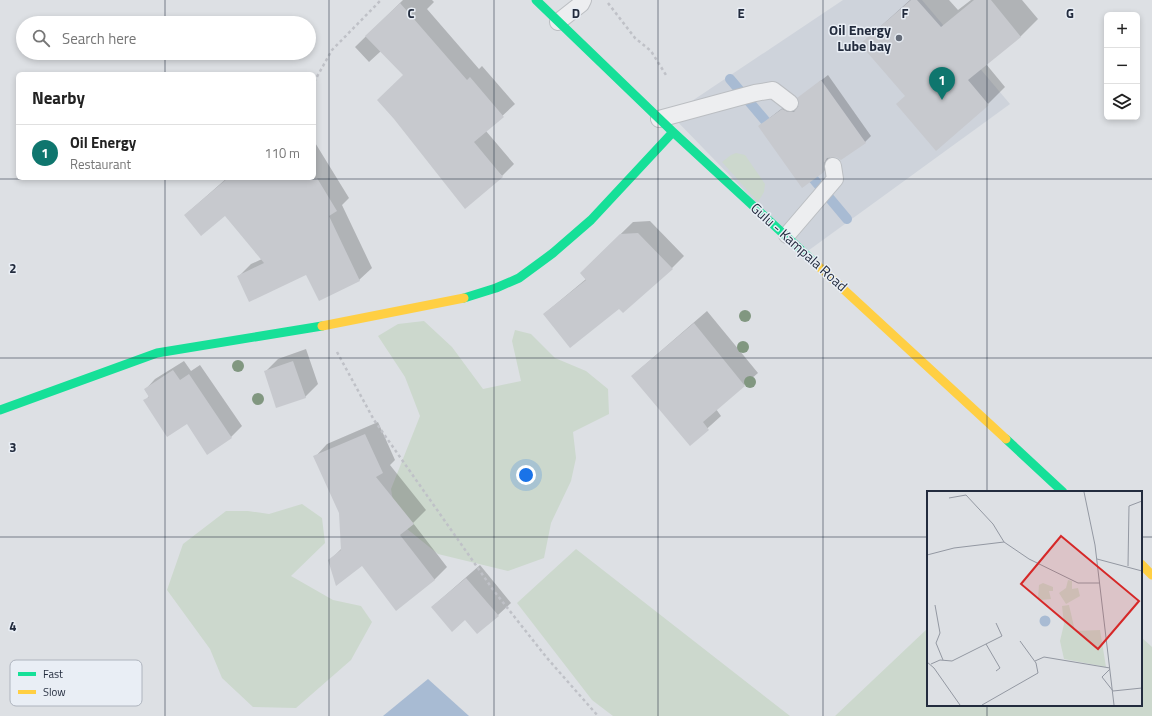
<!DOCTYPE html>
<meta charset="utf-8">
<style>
:root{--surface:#fff;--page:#f6f6f6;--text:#222;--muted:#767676;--line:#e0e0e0;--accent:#0f766e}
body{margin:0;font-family:"Titillium Web",sans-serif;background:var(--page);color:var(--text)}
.controls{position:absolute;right:12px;top:12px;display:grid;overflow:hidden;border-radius:6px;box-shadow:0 2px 6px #0003}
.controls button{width:36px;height:36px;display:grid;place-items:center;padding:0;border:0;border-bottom:1px solid var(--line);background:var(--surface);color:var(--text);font:20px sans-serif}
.you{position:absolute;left:526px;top:475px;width:14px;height:14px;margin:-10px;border:3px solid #fff;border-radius:50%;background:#1a73e8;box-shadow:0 0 0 6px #1a73e833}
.badge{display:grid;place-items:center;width:26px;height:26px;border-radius:50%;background:var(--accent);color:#fff;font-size:13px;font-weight:700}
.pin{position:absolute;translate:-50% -33px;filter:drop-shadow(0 1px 2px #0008)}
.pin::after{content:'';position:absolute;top:21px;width:14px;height:12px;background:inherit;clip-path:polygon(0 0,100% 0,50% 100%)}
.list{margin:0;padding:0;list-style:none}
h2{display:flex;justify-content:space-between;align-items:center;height:52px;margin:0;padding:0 16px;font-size:17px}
h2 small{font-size:13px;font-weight:400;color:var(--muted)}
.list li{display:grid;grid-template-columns:26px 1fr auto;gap:12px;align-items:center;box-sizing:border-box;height:56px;padding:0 16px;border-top:1px solid var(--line)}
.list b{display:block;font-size:15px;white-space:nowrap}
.list p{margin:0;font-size:13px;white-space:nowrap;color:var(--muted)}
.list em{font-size:13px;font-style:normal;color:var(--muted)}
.icon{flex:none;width:22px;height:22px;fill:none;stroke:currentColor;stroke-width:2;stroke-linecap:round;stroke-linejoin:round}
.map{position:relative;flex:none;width:1152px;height:716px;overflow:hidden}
.search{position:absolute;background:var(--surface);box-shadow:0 2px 6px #0003;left:16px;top:16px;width:300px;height:44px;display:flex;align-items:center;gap:10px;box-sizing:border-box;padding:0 14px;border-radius:22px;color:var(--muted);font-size:15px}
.panel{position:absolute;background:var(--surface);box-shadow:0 2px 6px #0003;left:16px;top:72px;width:300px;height:108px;border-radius:6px}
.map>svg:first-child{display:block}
</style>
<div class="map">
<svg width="1152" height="716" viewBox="0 0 1152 716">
<rect width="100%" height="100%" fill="#dde0e4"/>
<path fill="#ced3db" d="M843,0h79l88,104 -205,149 -134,-138z"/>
<path fill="#ccd8cd" d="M736,153l9,2 20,29 -1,8 -6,10 -36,-40 9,-7z
M424,321l28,26 31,42 38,-8 -9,-40 3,-11 16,4 24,24 31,13 22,18 1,25 -36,18 3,26 -5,23 -20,42 -7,35 -36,13 -70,-17 -42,-34 -5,-31 29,-73 -15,-39 -27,-41 20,-12z
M302,504l20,14 3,25 -34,33 42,24 28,6 11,16 -21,38 -55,48 -43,-1 -31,-29 -12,-29 -43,-59 16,-46 43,-33h22l21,3z
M576,549l214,167h-177l-21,-16 -75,-97z
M928,628v77h213v-68l11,10v69h-317z"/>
<path fill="#a8bbd3" d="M428,679l41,37h-86z"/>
<path fill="#0003" d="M403,0h29l2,2 -7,7 52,60 3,-3 33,38 -29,27 28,33 -12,12 -121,-125 -12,11 -14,-15z
M910,0h39l9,10 13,-10h51l16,19 -17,17 -35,28 19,23 -17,17 -82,-9 -45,-51z
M828,75l43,61 -6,6 -29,14 -6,1v8l-6,6 -65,-45 30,-23 6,3h5l-1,-8z
M314,141l35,57 -7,7 30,63 -13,12 -53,-7 -68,4 13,-13 11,-5 -37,-44h-40l42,-37h87z
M650,221l34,35 -12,12 -53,39 -75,7 42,-35 -5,-6 52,-51z
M707,311l51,62 -42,36 5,7 -31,28 -58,-68z
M306,349l12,35 -13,13 -40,-25 13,-13z
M184,361l7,10 9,-6 42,61 -11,11 -24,16 -20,-31 -42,-21 4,-5 -4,-6 10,-11z
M378,422l17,38 -5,5 36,45 -13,13 34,44 -13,13 -72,-16 -33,-3 13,-13 -2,-35 -25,-56 12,-13z
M480,565l31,38 -13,12 -32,3 -34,-11z"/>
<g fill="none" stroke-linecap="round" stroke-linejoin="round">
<path stroke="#a8bbd3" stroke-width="10" d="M730,79l44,52
M806,170l41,49"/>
</g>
<path fill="#c7c9ce" d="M911,0h6l24,27 33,-27h17l30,37 -53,43 21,25 -53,46 -40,-47 9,-8 -45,-52z
M400,3l67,77 3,-3 34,40 -30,25 29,35 -38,32 -71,-90 -17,-19 26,-25 -38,-39z
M821,80l45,63 -25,17 -5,-3 -9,1 -3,5v9l-22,16 -44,-62 24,-17 6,3h6l5,-7 -2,-7z
M228,178h89l20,33 -8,5 31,65 -41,20 -13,-26 -57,27 -12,-26 27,-13 -39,-47 -24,20 -17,-21z
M638,233l35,36 -50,44 -4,-4 -49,39 -27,-34 43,-34 -6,-7 40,-39z
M694,323l51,63 -42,36 6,8 -19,16 -59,-70z
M293,361l13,37 -30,10 -12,-37z
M173,370l7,10 9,-6 43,64 -25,17 -20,-31 -20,13 -24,-37 6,-3 -5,-8z
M365,434l18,39 -7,4 38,47 -14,11 35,45 -39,31 -34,-45 -26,20 -8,-26 13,-10 -2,-37 -26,-57z
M466,578l33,38 -22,18 -12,-14 -13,12 -21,-25z"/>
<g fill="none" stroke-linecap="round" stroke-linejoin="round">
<defs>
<path id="lane" d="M558,22l23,-18 2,-4
M659,119l96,-26 18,-3 17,13
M787,235l48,-56 -2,-13"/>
</defs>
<use href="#lane" stroke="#bbbec2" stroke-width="18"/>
<path stroke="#bfc1c7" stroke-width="2.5" stroke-dasharray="3 3" stroke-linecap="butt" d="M608,3l27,35 16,13 15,24
M314,82l18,-32 49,-50
M337,352l37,68 120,171 53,67 51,58"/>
<use href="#lane" stroke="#edeef0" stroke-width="16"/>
<path stroke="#16e098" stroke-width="9" d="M536,0l137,132 142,131
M464,298l32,-10 23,-10 34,-25 38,-33 82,-88
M0,410l157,-57 165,-27
M1006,439l57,53"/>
<path stroke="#ffcf43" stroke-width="9" d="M815,263l191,176
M322,326l142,-28
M1141,564l11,11"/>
</g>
<g fill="#819780">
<circle cx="745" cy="316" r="6"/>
<circle cx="743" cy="347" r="6"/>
<circle cx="238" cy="366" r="6"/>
<circle cx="750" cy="382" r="6"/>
<circle cx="258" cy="399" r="6"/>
</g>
<path fill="none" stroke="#232c3e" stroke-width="1" stroke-opacity="0.55" d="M165,0v23M329,0v716M494,0v716M658,0v716M823,0v716M987,0v492M165,53v21M165,178v538M0,179h1152M0,358h1152M0,537h928M1141,537h11M987,705v11"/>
<circle fill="#646b78" stroke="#e9eef5" stroke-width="1.5" cx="899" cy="38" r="4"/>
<g text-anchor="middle" stroke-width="3" stroke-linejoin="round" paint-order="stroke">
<g font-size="14" font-weight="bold" fill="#232c3e" stroke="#e9eef5" text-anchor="end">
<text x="891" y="35">Oil Energy<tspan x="891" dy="16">Lube bay</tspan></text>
</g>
<g font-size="14" fill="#232c3e" stroke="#e9eef5">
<text transform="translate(799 247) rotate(42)" y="5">Gulu - Kampala Road</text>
</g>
</g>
<g transform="translate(927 491)">
<rect width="215" height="215" fill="#dde0e4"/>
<path d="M141,89l4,1v8l6,-1 2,8 -14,8 -7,-11 7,-5zM116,92l10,4v4h-4l2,8 -10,1 -3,-2 1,-13zM142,114l6,26 25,-1 6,37 -42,-8 -4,-18 4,-17 -2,-18z" fill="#ccd8cd"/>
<path d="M112.5 130a5.5 5.5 0 1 1 11 0a5.5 5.5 0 1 1-11 0Z" fill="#a8bbd3"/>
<path fill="none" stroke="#9398a2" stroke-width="1" d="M157,1l11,53 19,160M22,7l17,-3 27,29 11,18 25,17 49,24h21M0,64l27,-7 50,-6M170,68l45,12M201,75l1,-60 13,-5M8,114l5,28 -4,10 7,17M59,153l14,24 -4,3M108,170l9,-4 66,11M0,171l7,6 26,37M4,173l9,-4 12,1 50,-25 -6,-13M183,178l-8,8 11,14 29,-3M55,214l56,-32 -2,-10 -16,-22"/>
<path fill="#d62828" fill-opacity="0.15" stroke="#d62828" stroke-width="2" d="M134,45l78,65 -41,48 -77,-65z"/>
<rect width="215" height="215" fill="none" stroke="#232c3e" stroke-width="2"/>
</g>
<rect x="10" y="660" width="132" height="46" rx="6" fill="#e9eef5" stroke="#aeb4be" stroke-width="1"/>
<rect x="18" y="672" width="18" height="4" fill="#16e098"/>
<rect x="18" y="690" width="18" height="4" fill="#ffcf43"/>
<g font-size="11" fill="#232c3e">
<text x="43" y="678">Fast</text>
<text x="43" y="696">Slow</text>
</g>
<g font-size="13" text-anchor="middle" font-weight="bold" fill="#232c3e" stroke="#e9eef5" stroke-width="3" stroke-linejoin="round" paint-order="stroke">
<text x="411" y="18">C</text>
<text x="576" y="18">D</text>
<text x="741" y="18">E</text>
<text x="905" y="18">F</text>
<text x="1070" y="18">G</text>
<text x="13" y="273">2</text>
<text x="13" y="452">3</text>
<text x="13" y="631">4</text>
</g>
</svg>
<div class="controls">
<button>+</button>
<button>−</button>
<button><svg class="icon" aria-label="layers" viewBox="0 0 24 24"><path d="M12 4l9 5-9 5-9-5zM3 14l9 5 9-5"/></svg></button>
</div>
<div class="you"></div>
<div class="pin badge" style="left:942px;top:100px">1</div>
<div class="search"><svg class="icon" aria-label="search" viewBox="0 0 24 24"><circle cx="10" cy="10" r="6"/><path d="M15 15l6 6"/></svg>Search here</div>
<section class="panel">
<h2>Nearby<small></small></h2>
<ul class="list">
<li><span class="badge">1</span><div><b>Oil Energy</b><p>Restaurant</p></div><em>110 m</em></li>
</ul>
</section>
</div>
